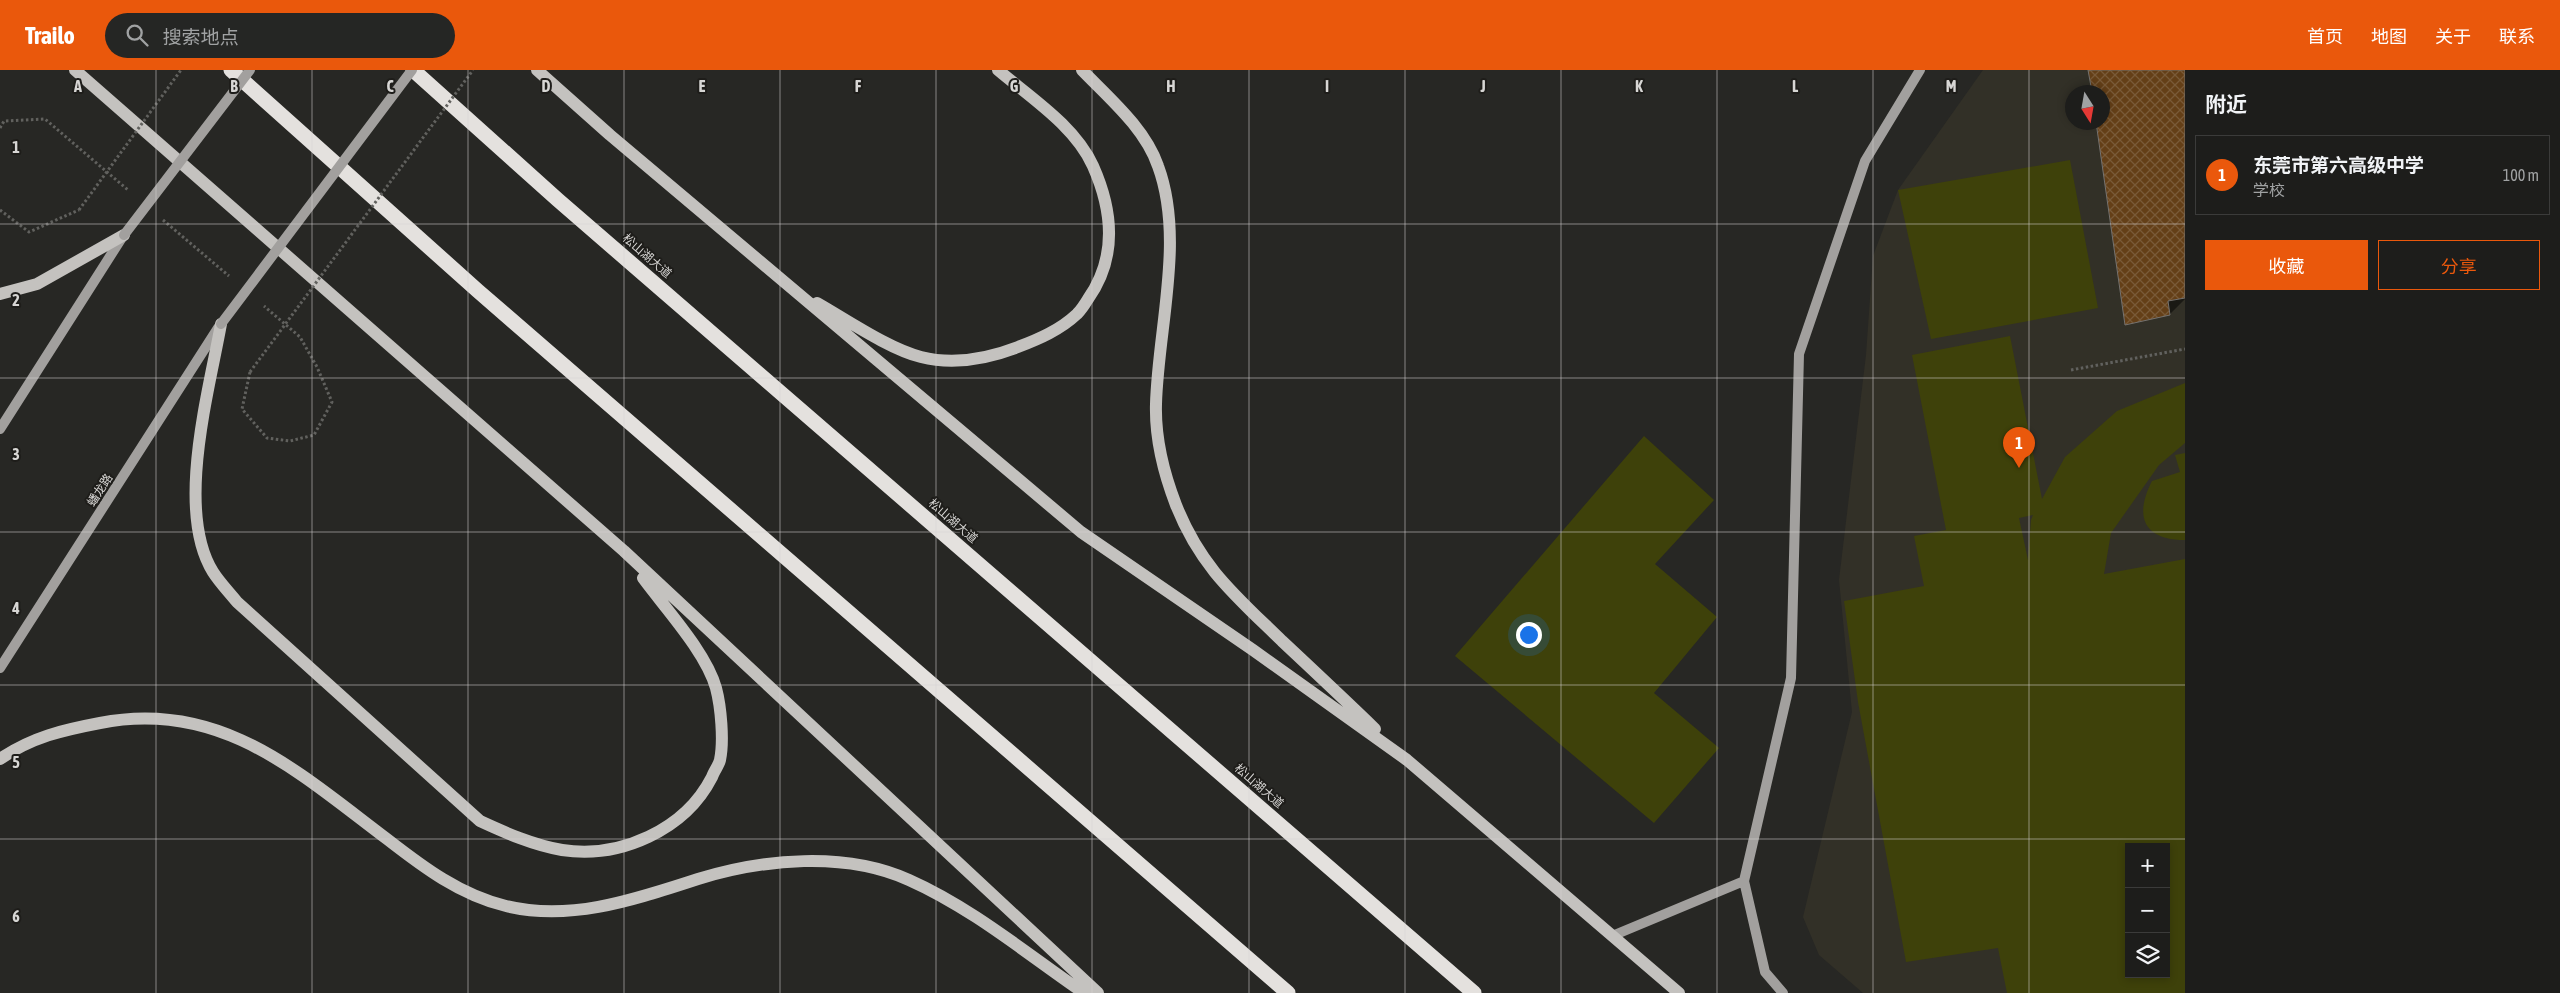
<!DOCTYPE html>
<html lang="zh">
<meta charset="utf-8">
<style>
:root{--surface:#1d1d1b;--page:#252624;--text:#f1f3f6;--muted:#a0a2a3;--line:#3b3b3a;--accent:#ea580c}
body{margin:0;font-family:"Asap Condensed","Noto Sans SC",sans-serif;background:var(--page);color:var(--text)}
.controls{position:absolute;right:15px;bottom:15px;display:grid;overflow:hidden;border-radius:0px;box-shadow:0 2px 8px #0003}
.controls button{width:45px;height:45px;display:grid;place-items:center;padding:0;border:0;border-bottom:1px solid var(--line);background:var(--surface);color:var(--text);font:25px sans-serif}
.compass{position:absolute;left:2065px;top:15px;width:45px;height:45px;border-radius:50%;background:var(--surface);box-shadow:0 2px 8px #0003;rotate:169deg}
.you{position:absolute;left:1528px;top:564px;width:18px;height:18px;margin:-12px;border:4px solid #fff;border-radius:50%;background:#1a73e8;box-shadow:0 0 0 8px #1a73e833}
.badge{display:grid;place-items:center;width:32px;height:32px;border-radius:50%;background:var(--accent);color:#fff;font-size:16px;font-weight:700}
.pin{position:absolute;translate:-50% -41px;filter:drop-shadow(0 1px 2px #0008)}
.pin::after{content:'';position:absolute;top:26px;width:18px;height:15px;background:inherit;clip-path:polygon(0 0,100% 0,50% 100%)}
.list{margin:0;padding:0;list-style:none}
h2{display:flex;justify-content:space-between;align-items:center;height:65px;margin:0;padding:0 20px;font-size:21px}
h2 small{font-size:16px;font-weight:400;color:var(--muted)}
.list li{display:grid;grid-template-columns:32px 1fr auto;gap:15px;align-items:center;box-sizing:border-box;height:80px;margin:0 10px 10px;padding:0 10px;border:1px solid var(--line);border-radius:0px}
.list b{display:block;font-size:19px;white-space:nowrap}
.list p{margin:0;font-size:16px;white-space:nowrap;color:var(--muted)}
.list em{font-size:16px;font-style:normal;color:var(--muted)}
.actions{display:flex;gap:10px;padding:15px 20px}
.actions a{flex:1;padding:11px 0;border:1px solid var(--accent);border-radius:0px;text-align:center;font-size:18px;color:var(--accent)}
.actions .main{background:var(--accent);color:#fff}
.icon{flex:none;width:28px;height:28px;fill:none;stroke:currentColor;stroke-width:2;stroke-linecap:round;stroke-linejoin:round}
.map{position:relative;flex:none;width:2185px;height:923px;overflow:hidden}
header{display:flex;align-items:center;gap:30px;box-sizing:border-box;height:70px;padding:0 25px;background:var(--accent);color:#fff}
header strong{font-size:24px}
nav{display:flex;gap:28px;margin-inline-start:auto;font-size:18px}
.search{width:350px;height:45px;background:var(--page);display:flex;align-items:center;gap:12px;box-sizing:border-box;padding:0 18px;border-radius:28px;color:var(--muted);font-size:19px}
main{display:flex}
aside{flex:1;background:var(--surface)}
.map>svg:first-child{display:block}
</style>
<header>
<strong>Trailo</strong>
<div class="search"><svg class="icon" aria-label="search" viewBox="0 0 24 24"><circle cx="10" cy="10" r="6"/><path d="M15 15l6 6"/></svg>搜索地点</div>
<nav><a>首页</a><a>地图</a><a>关于</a><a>联系</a></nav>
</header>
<main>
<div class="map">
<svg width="2185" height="923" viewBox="0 0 2185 923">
<defs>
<pattern id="building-cross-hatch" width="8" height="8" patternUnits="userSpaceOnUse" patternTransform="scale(1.25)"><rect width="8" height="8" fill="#643f17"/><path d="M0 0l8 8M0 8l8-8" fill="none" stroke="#795a38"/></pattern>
</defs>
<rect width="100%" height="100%" fill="#272724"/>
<path fill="#323027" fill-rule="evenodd" d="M1983,0h202v923h-322l-44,-38 -16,-38 49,-205 -13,-132 27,-225 7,-99 25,-66zM2072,22h30v30h-30zM2129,777h37v127h-37z"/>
<path fill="#3e410a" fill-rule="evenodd" d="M2070,90l28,148 -167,31 -33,-149z
M2010,266l32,163 23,-42 52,-46 68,-28v60l-26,22 -48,68 -7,41 81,-15v434h-178l-9,-45 -92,14 -48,-260 -14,-101 80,-15 -10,-50 32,-6 -34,-175zM2033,445l-2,5 -3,40 -9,-42zM2129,777h37v127h-37z
M1644,366l70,64 -59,64 62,53 -63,76 65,55 -65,75 -199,-167z
M2185,383v87c-42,0 -51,-24 -33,-59l28,-9 -5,-17z"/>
<path fill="#0007" d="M2090,0h95v229l-15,15 -68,-192v-30h-9z"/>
<path fill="url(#building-cross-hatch)" stroke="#75726f" d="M2088,0h97v228l-17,3 2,14 -45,10 -29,-203h6v-30h-10z"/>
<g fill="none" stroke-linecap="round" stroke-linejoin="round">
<path stroke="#61615e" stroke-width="3" stroke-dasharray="2.5 2.5" stroke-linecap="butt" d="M0,58l4,-7 41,-2 83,71
M0,140l29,22 50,-22
M163,150l66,56
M2071,300l114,-21
M250,302l-8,37 25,29 23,3 24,-6 18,-33 -15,-35 -17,-30 -36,-31"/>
<path stroke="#a2a09e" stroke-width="10" d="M0,359l123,-193
M0,598l218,-340
M1744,811l21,91 18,21
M1612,866l132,-55 47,-203 8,-324 66,-193 55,-91"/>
<path stroke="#c4c2bf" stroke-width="12" d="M75,0l549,481 474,442
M537,0l73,65 471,397 172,118 154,110 272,233
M1082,0c27,28 63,58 76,96 27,73 0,162 -2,238 -1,33 8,70 20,101 25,63 60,91 106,136 31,29 62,58 93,88
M0,224l37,-10 87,-49
M817,233c30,17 72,46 104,54 32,8 66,2 97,-10 21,-8 42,-17 59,-33 4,-4 8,-10 11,-15 29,-41 25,-88 5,-133 -18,-40 -62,-68 -95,-96
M221,254c-12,67 -46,187 -8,248 7,11 16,20 24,30l243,219c26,12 53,24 82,29 58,9 123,-20 150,-73 2,-6 7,-12 8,-17 4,-19 1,-53 -4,-72 -10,-36 -51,-80 -73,-110
M0,689c32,-22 63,-29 100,-36 120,-24 198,49 287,116 36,28 73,56 119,67 65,16 130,-7 192,-27 65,-20 147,-28 211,1 63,28 118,74 175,113"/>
<path stroke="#e4e1de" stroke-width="15" d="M231,0l247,221 810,702
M413,0l145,130 916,793"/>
<path stroke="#61615e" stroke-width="3" stroke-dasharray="2.5 2.5" stroke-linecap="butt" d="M79,140l102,-140
M250,302l223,-302"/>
<path stroke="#a2a09e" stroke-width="10" d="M124,165l126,-165
M221,254l191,-254"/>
</g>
<path fill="none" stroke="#d7d6d4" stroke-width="1" stroke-opacity="0.55" d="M156,0v923M312,0v923M468,0v923M624,0v923M780,0v923M936,0v923M1092,0v923M1249,0v923M1405,0v923M1561,0v923M1717,0v923M1873,0v923M2029,0v923M0,154h2185M0,308h2185M0,462h2185M0,615h2185M0,769h2185"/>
<g text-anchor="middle" stroke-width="4" stroke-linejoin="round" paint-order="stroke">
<g font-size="12" fill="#d7d6d4" stroke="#1e1d1a">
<text transform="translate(647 186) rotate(41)" y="4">松山湖大道</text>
<text transform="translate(100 420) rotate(-57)" y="4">蟠龙路</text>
<text transform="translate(953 451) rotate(41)" y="4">松山湖大道</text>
<text transform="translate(1259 716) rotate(41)" y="4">松山湖大道</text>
</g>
</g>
<g font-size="16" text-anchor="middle" font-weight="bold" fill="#d7d6d4" stroke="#1e1d1a" stroke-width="4" stroke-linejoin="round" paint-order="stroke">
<text x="78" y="22">A</text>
<text x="234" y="22">B</text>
<text x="390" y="22">C</text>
<text x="546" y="22">D</text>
<text x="702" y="22">E</text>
<text x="858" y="22">F</text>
<text x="1014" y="22">G</text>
<text x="1171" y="22">H</text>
<text x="1327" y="22">I</text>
<text x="1483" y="22">J</text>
<text x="1639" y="22">K</text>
<text x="1795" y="22">L</text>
<text x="1951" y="22">M</text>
<text x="16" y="83">1</text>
<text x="16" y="236">2</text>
<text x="16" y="390">3</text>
<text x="16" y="544">4</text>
<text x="16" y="698">5</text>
<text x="16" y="852">6</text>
</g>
</svg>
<div class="controls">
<button>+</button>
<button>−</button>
<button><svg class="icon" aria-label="layers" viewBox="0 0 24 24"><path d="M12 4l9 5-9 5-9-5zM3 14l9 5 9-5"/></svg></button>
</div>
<svg class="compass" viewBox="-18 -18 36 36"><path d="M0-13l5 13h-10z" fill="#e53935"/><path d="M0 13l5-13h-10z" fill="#a0a2a3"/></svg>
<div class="you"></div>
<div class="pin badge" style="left:2019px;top:398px">1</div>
</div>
<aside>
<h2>附近<small></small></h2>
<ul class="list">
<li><span class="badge">1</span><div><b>东莞市第六高级中学</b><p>学校</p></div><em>100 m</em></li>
</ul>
<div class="actions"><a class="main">收藏</a><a>分享</a></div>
</aside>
</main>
